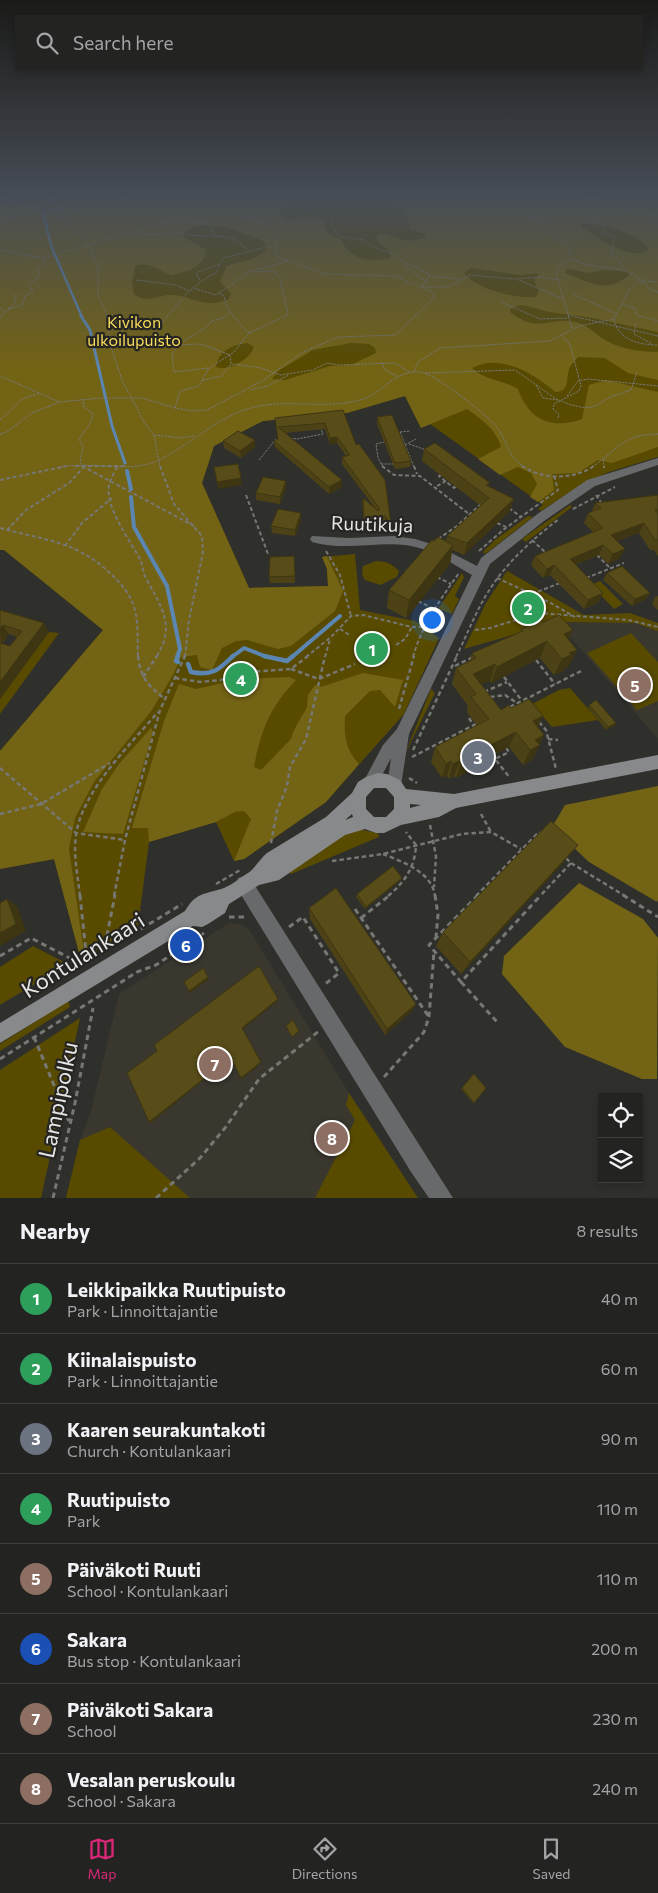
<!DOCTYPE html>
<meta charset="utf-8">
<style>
:root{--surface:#232321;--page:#2f2f2e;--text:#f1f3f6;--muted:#a3a4a5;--line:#40403f;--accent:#db2777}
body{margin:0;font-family:Commissioner,sans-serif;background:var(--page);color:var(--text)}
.controls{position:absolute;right:15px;bottom:15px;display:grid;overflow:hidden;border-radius:0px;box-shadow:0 2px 8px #0003}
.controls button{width:45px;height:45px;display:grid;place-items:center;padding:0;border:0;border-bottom:1px solid var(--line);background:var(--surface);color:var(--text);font:25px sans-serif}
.you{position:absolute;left:431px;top:619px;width:18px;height:18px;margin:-12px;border:4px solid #fff;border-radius:50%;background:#1a73e8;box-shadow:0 0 0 8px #1a73e833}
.badge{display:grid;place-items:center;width:32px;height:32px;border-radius:50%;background:var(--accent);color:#fff;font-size:16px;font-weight:700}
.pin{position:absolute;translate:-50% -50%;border:2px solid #fff;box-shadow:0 1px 5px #0006}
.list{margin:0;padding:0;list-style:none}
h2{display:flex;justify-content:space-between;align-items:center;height:65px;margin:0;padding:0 20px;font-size:21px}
h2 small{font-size:16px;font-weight:400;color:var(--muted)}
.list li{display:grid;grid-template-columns:32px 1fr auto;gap:15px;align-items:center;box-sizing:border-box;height:70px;padding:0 20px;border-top:1px solid var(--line)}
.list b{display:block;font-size:19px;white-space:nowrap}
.list p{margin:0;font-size:16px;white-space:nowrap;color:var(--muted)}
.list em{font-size:16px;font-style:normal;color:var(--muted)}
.icon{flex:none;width:28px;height:28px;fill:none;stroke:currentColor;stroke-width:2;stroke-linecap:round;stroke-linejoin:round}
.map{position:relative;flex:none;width:658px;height:1198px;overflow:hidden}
.search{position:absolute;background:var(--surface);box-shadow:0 2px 8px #0003;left:15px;right:15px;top:15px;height:55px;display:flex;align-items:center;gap:12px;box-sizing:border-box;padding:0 18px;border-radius:0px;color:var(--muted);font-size:19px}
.sheet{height:625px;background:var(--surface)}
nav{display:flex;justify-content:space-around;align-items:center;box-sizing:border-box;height:70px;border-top:1px solid var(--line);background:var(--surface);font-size:14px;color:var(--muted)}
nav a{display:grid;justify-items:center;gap:2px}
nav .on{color:var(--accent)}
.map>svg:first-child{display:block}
</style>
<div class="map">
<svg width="658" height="1198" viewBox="0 0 658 1198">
<rect width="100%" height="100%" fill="#2f2f2c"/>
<path fill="#39372e" d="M557,622l78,1 23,8v108z
M229,923l12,1 9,7 99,162 69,105h-352l14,-58 11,-29 28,-117z"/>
<path fill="#584b00" d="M0,198h658v259l-49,15 -27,12 -41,27 -3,-2 5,-4 -113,-81 -9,4 -16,-32 -58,17 -84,8 -49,25 -12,37 47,105 79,-2 -1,-17 -5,-12 33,-3 5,56 55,11 24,17 -35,76 -33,37 -45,51 -82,57 -10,2 -18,-39 -67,20 -11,84 -57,34 -27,-101 -54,10v-118l103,-121 -99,-80h-4z
M570,505l2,2 -46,35 -4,-3z
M528,516l5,1 -48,37 -2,-2 13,-13z
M376,561c10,0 16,3 23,10l-2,6 -17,8 -15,-5 -3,-6 1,-8z
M507,571l77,44 46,-2 28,10v8l-23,-8 -78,-1 -93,27 22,-46z
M462,573l2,4 -9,19 4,3 -7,15 -14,-5z
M600,581l23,23 -9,5 -23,-24z
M49,632l10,1 -59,81v-15z
M631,633l27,29v39l-21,9 -50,-57z
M570,688l28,32 -46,7 -20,-23 27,-14z
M431,689l4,4 -31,63z
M358,829l20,4 1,4 -88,37 -2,-4 50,-36z
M33,946l35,18 -68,41v-38z
M68,1001l2,6 -70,44v-7z
M80,1018l-39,180h-41v-128z
M349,1093l69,105h-103l40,-78 -9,-15z
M110,1127l80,71h-124l14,-58z"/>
<path fill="#736315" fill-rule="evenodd" d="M103,198h197l-17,9 -4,8 9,6 21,-4 14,3c1,12 7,16 18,19 8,21 30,24 49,19v-7l-14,-11 1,-5 5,-2 26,8 17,-3v-4l-14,-5 -3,-11 -14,-12 -28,-8h292v134l-70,-15 -39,-5 -22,-6 -7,-1 -10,4v3c30,23 37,4 66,10 13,3 21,15 33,20 13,7 34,10 49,10v28l-30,-7 -23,-15 -27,-1c-2,3 -6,6 -8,10 -5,11 1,25 -15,25 -21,-19 -55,-39 -83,-24 14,13 29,11 46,21 11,31 33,41 64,30l7,-34 17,-5 52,12v55l-46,16 -14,-3 -20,13 -26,1 2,16 -16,12 -8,-5 7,-13 -6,-11 -13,-6 -18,8 -22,-16 23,-12c-5,-18 -19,-27 -34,-38l-46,19 -16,-32 -58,17 -84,8 -49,25 -12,37 47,105 79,-2 -1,-17 -5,-12 5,-1 16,35 -8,20 -44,35 -13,3 -31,-9 -11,1 -14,7 -10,22 -12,-3 -3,-12 -16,2 -8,18 -21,35 -58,72 -19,36 -6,31 15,104 -3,7 -27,-101 -54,10v-118l103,-121 -99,-80h-4v-346zM581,223c24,1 51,8 68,25 -17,17 -53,-12 -67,-21zM201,225l25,2 38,14 2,7c-6,13 -27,13 -39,18l-7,16 11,11 -2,6c-28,11 -37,-5 -61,-4 -12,1 -22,9 -34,-1l-2,-12 3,-16c14,-5 23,4 36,9 15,-3 33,-7 35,-25l-22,-13 -1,-3 8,-6zM471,268l50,7 15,-2 3,2 -5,5 5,11 -3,6c-20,2 -60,-8 -72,-24zM570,269l19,4 17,-3 21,2 2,3c-23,20 -39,7 -64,-2l1,-3zM248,343l6,4c-4,12 -25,25 -38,20 3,-17 16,-22 32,-24zM351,343l18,1 6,4 1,5 -25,12 -21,1 -45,14 -13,-1 6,-8 35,-21z
M363,673l40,7 -8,27 -15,-17 -10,1 -25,25c-1,19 0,33 14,48l-33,38 -82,57 -10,2 17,-42 -7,-8 -9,1 -19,10 -67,20 -1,-14h-16l32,-107 15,-37 17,5 45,-10 48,-2 7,3c-26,27 -35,50 -42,87l7,3 30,-31 3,-9 13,-23 1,-12 7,-10 6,2z
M151,728l2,4 -30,102 -40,-2 19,-43 17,-25z
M658,786v114l-1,2 -68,-40 -37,-35 13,-22z
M579,883l64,36 15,19 -1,141h-15l-77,-32 -63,-73 2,-18z"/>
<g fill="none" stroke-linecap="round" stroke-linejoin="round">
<path stroke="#5b86b2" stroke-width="2.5" d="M48,199l5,1 5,8 -3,1
M47,212l-4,1 9,35 30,69"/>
<path stroke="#5b86b2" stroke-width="3" d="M81,316l9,14 22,96 13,37"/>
<path stroke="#5b86b2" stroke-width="4" d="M127,471l4,18
M131,497l3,30 33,59 13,63 -3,8
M232,657l12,-9 23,9
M292,657l48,-41"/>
<path stroke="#5b86b2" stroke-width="4.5" d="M178,656l-2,5 2,1
M264,656l23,5 6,-5
M188,664l3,8c21,4 28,-2 42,-16"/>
<path stroke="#777774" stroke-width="1" stroke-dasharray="2.5 1" stroke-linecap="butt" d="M64,198l5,13
M289,198l-1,4 20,9 26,3 -3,9 7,13 26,4 8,7 25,8 11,13 19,14
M587,198l71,19
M0,199l60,14 68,-15
M598,202l-2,3 1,17 7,4 -1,7 11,4 -2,17 7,6 4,8
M60,213l2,5 23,21 13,28v30l8,15 4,32 12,36 22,42 10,13 6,32
M176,222h26l9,5 1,7 22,5 16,12
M0,224l6,-6 33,-11
M133,234l26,1 23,-3 7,3 34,2
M0,250l43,8 155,-45 39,1 38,13 3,8 -4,17 6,6 46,16 69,2 37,16 3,4c-11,15 -27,24 -39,39l-58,2 -35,15 -41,29 -55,29 -15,1 -17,-3 -33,-10h-41l-42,4 -59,-26
M572,259l-13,8 -3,6 16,55
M406,263l24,11 -7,12
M252,271l36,-10
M429,276l32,3
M640,279l10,10 8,3
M136,280l40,5 13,6
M200,280l-4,-6 2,-2 22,-8
M519,280l44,19
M641,281l17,1
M422,287h26l22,-12 43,4 28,-2 17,3
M219,293l5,3c3,16 14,26 25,37
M573,294l44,20
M501,302l39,17 29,-1
M622,304l14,5 1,6 21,6
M0,308l5,3
M8,309l14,-4 3,-9 8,-5 -4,-7 10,-7 -1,-7 8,-13
M568,315l90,21
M0,318l15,-16 1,-8
M614,319c4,21 25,26 44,26
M636,323l-2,11 18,10
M381,362l4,8 12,6
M231,364l-1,-9 -29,-11 -28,1 -16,-6 -2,-8c19,-22 34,-46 61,-58l7,-15 52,-13
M208,368l-34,4 -2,-18 8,-11 24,-14 8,-8 13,-4 5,-5
M414,372l4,-10 22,-14 110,-7 29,-15 35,-7 16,-30 10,-10c-21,-18 -48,-6 -70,-22l-1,-11 -15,-9 -8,-14 -39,-16 -19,-2 -7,-7
M425,373l90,-3 41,29 15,6 15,3 10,-2 14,-9 21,-7 6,-18
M203,380l19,-4 7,-10 5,-2 27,4 19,7 33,-5 14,-7 11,2 57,-2 14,9
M536,385l7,13 15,2
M250,390l17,-4 22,-11
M567,396l11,-15 10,-2 70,7
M175,408l5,-17 19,-5 10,-18 25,-16 15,-19 39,-18 -8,-37 -7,-7 -24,1 -33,23 -23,-7
M558,418l1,-4 -6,-5 1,-5 25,-13 2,-5 -11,-42 -8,-7
M0,420l22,-21 18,-6
M400,432l14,35
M400,432l10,-1
M0,434l7,-2 23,-18 29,-12
M154,435l26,3 14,-2
M290,438l7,1 26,-5 -2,-5
M409,444l17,6
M405,445l11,-6
M603,459l1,8
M259,460l17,-21h4
M381,464h12
M61,467c30,-6 70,7 98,-7 31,-15 58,-43 92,-52 36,-10 74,2 109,-8 23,-6 37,-34 64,-27 13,3 68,45 75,57 9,14 10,28 25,37
M83,467l-3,-4 3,-16 -4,-8 12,-17 2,-8 -10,-8 1,-6
M383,467l-5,-9 -2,-14 8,-2
M592,467c28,-18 28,-32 66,-33"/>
<path stroke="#777774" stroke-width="2" stroke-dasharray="4 2.5" stroke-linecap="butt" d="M75,466h52
M82,466l112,60
M160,466l14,38 28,32 1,16 -14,68 -4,37
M382,466l12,9 26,1 49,38
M414,466l3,8
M522,466c21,14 51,14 72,0
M604,466v2
M117,467c-2,5 -7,12 -8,18 -4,24 22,56 32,76 2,6 2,13 6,19 15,28 29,47 9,77
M441,475l-2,1 15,12 2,-2
M0,480l67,-14
M437,486l9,-5
M246,495l22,59
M596,495l6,9
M509,508l12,9
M573,509l42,-22
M497,523l9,4
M0,528c47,13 79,13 115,50 8,8 16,18 19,29 5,16 3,33 4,50
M7,530l19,-20 43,-27 14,-15
M438,539l19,-13 24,-22
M532,540l13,12
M65,546l17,-23 30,-25
M326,551l14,24 11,41
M479,551l24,-21 55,-40 -4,-15
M597,555l14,14
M437,577l14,7
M497,578l52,24 26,15
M586,578l38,-15
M532,594l28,-11
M418,601l16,8
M340,629l11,7
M475,630l15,-2 49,-15 89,7 30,7
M396,645l9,-6 7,-12
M306,657l25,-20 20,-21 12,-1 49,12h29
M325,657l5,-18
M413,657c9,-32 27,-57 46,-84
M456,657c10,-20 18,-41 29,-60 18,-31 45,-56 74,-78"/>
<path stroke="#777774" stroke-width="2.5" stroke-dasharray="4.5 3" stroke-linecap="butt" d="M138,656c2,20 10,30 26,42
M536,660l19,24
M455,666l18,-9
M291,669l28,10 36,-15
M143,677l14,-21
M504,677l18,24
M175,678l25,4 21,-2 28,-8 42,-3 17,-13
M484,692l23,-10
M490,697l15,-2 12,8
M510,707l71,-36 2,2
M399,709l15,-53
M469,718l5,8
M539,722l7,8 10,39
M548,739l10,1
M506,748l3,4 -14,7 15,19
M413,750l44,-94
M412,757l64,-33
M481,767l14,-8
M0,768l76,65 49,7
M409,778l8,5
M0,814l41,-10 69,-41
M481,814l10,18
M430,825l6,31 -2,31
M271,843l6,-32 10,-25 3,-19 16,-28 19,-83
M383,854c20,8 49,18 52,42
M332,861l51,-7 79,-20 29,-2 30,17
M571,863l54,33
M216,884l26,-15
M80,896c-2,-19 -7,-41 -4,-61 6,-44 54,-90 82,-123
M114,896l11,-56 35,-130 25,-54
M388,896c17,-14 27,-29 28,-51l-10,-13
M476,896l63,-64 32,31 -31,33"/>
<path stroke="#777774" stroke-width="3" stroke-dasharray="5.5 4" stroke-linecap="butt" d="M80,895l7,67
M435,895l3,20 -2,22
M478,895l-49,50 32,37 80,-87
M623,895l35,22
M355,909l74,108
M229,917h18
M361,918l29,-23
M289,927l14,-10 36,56 -15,12
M141,929l41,-25
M105,945l10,-50
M0,956l31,-18 52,27
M461,982l37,41
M34,1037l36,87
M0,1059l137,-87 19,-7 48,-32
M384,1077l40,-45 5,-15 5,-66
M53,1198l22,-95 18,-95
M156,1198l44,-40 25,-30 34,-49 60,-48"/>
<path fill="#68696a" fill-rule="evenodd" d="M658,458v7l-63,21 -51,35 -54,43 -81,170 -9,58 -5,2 -5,-2 -3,-5 4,-29 -15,29 -5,2 -5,-2 -3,-5 3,-5 17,-32 14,-16 75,-154c-21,-12 -42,-27 -67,-30 -31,-3 -62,6 -93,-3l-2,-3 2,-3 37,2 45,-2 21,3 23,7 39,20 4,-8 55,-43 51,-35z
M244,876l6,2 203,320h-24l-18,-26 -173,-282 -2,-6 2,-6z"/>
<path fill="#87898b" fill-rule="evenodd" d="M658,755v14l-202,39 -17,9 -38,8 -17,8h-8l-11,-4 -20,6 -66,45 -20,5 -30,19 -4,9 -17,11 -6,3 -9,-1 -193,117v-20l185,-112c10,-17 18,-17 36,-22 8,-2 19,-11 27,-16 7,-5 12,-14 19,-20l59,-36 26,-24 6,-11 8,-5 12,-4 9,1 13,6 6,9 48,5zM374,788h12l8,9v12l-8,8h-12l-8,-8v-12zM410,804l11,1 -11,3zM352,814l1,3 -8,3z"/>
</g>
<path fill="#4c4216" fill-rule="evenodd" d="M343,410l13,35 35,79v7l-6,-9 -21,1 -2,-19 1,-6 11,9 -32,-43v-7l4,-1 -9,-13 -7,1 -5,-15 -40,4 57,54 -13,7 -54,-47 -1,-6 4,-2 -3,-21z
M377,417l34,44 -1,6 -15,2 -18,-45z
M223,441l32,6 -14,11 -17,-10z
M424,449l65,37 21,25 -46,44 -12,-5 -2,14 -44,54 -19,-10 2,-18 57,-48 1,-6 34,-30 -59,-45z
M286,488l-6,16 -24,-4v-7z
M658,495v61l-4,-6h-4l-11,-17 -22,8 3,17 -12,6 -9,-9 -24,10 28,28 -5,10 -14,6 -34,-34 -7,3 -12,-13 4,-9 58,-24 -9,-9 4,-10 4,-2 3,-8z
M301,513v7l-6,16 -23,-3 -1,-7z
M294,556l1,27h-25l-1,-6z
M607,573l43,20 -4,6 -14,7 -29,-26z
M658,596v14l-6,-6 3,-7z
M0,610l49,22 -49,67zM9,634l8,3 -7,9 -8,-2z
M543,622l30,8 -5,10 1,26 -4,2 -2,3 -9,4 -14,-17 -49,25 -1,-2 -9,3 20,26 10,-2 27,19 6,8 -12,25 -9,5 -14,-18 -30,15 -1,4 -22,12 -2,-2 -5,3 -2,-3 -5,2 -11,-16 4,-15 42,-21 -10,-14 1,-6 -16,-22 4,-16 14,-7 2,-8 48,-21 1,-3z
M589,705l25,21 -8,4 -18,-22z
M563,863l-102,111 -25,-28 7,-14z
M401,880l-36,29 -9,-12 1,-3z
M309,908l107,96 -4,7 -27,24 -75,-116z
M473,1074h1v29h-1l-12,-14z"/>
<path fill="#3e3612" d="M337,437v6l-7,1v-6z
M255,440v7l-14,11 -1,-7z
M241,478l1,7 -24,4 -1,-7z
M342,480v7l-13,7v-7z
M286,481v7l-6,16v-7z
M514,499l-4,12 -46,44 3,-12z
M301,513v7l-6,16v-6z
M644,523l-5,10 -33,12 5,-10z
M453,545l-3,19 -44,54 3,-18z
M603,545l-4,10 -33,13 4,-9z
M625,549l-5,9 -12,6 5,-10z
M554,565l-4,10 -7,3 4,-9z
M603,593l-5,10 -14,6 4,-9z
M650,593l-4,6 -14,7 3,-7z
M44,623l5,9 -49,67v-17z
M3,625l6,9 -8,11 -1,-16z
M573,630l-8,17 -1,-13z
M547,641l-7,17 -49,25 6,-16z
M577,650l-8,16 -4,2 -2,3 -9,4 8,-16 7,-6z
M495,664l-5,17 -18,7 1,-14z
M543,716l-7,16 -3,-11z
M616,723l-2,3 -8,4 2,-3z
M516,732l-7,15 -30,15 -1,4 -22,12 5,-14 21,-15z
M544,735l-12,25 -9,5 12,-25z
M451,761l-4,15 -5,2 4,-14z
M459,761l-5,15 -5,3 4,-15z
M578,845l-15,18 -102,111 9,-12z
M402,878l-1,2 -36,29 1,-2z
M7,899l10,7 9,25 -26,15v-13z
M203,968l6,11 -19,14 -1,-2z
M278,999l1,1 -36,29 18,34 -19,16 -1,-1 1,-50z
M416,1004l-4,7 -27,24 2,-6z
M228,1052l1,1 -21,16 3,5 -60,49 -2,-1 58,-54z"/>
<path fill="#584d19" stroke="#3e3612" d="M343,410l13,35 3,-1 26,36 6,44 -6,-8 -21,1 -1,-19 15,13 2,-2 -38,-52 8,-2 -13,-18 -7,1 -5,-15 -47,4 64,53 -13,7 -55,-46 4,-2 -3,-21z
M392,415l19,46 -16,2 -18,-46z
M238,431l17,9 -15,11 -17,-10z
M435,443l55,40 -4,2 28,14 -47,44 -20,-7 42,-38 -65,-49z
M238,464l3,14 -24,4 -3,-15z
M263,477l23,4 -6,16 -24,-4z
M658,495v15h-3l3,4v26h-3l-11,-17 -33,12 14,14 -12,5 -10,-9 -33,14 33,34 -15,7 -34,-35 -7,4 -12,-13 68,-28 -15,-15 13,-5 -6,-5z
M278,509l23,4 -6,17 -24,-4z
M438,537l15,8 -44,55 -20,-10 43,-50 2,1z
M294,556l1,20 -26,1 1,-20z
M622,566l28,27 -15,6 -28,-26z
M0,610l44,13 -44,59v-39l10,3 12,-15 -19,-6 -3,4z
M559,615l14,15 -9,4 13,16 -8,3 2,2 -9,4 -15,-18 -50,26 -2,-3 -22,10 28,36 8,-5 2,3 18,-9 14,17 -10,5 11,14 -9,5 5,5 -10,5 -14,-18 -34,17 1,3 -22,12 -2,-3 -6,3 -2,-3 -5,3 -11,-17 54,-28 -18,-22 5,-3 -20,-26 20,-10 -4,-5 51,-22 -2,-2 20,-9 2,2z
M596,700l20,23 -8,4 -19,-22z
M551,821l27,24 -108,117 -27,-30z
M393,866l9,12 -36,29 -9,-13z
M336,888l80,116 -29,25 -78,-121z
M7,899l9,25 -16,9v-30z
M259,966l19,33 -36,29 19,34 -20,16 -13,-26 -21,16 3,6 -61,48 -22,-49 30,-22 -3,-6z
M203,968l5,9 -19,14 -5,-9z
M293,1020l6,11 -7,6 -6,-11z
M474,1074l12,14 -12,15 -12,-15z"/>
<linearGradient id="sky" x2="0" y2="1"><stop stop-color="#1a1a18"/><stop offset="0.54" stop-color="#474d56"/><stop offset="1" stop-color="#474d56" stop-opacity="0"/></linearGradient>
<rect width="658" height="365" fill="url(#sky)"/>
<g text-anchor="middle" stroke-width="4.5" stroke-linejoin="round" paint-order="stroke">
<g font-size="16" fill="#f8dc5b" stroke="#262522">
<text x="134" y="328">Kivikon<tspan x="134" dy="18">ulkoilupuisto</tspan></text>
</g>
<g font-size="19" fill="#e6e6e4" stroke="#262522">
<text transform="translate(372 524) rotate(2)" y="7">Ruutikuja</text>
</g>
<g font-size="22" fill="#e6e6e4" stroke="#262522">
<text transform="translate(83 955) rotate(-32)" y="8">Kontulankaari</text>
<text transform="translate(58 1100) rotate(-78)" y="8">Lampipolku</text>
</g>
</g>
</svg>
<div class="controls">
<button><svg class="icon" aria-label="locate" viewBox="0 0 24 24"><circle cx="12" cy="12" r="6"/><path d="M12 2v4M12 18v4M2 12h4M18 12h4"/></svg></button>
<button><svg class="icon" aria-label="layers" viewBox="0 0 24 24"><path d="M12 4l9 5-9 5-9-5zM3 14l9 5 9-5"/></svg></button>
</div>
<div class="you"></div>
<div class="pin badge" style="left:372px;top:649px;background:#2e9e5b">1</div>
<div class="pin badge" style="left:528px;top:608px;background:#2e9e5b">2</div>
<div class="pin badge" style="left:478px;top:757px;background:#6b7280">3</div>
<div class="pin badge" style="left:241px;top:679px;background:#2e9e5b">4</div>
<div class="pin badge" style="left:635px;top:685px;background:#8d6e63">5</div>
<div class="pin badge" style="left:186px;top:945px;background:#1a4fb4">6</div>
<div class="pin badge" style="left:215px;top:1064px;background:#8d6e63">7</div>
<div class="pin badge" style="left:332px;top:1138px;background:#8d6e63">8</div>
<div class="search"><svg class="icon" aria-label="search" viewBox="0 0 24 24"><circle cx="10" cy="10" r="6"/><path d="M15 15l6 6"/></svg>Search here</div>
</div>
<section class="sheet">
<h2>Nearby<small>8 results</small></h2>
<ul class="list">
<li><span class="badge" style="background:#2e9e5b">1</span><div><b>Leikkipaikka Ruutipuisto</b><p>Park · Linnoittajantie</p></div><em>40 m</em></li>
<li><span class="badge" style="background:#2e9e5b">2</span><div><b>Kiinalaispuisto</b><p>Park · Linnoittajantie</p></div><em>60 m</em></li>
<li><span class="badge" style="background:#6b7280">3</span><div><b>Kaaren seurakuntakoti</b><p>Church · Kontulankaari</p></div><em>90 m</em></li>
<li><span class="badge" style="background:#2e9e5b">4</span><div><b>Ruutipuisto</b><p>Park</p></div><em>110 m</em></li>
<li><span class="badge" style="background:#8d6e63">5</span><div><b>Päiväkoti Ruuti</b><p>School · Kontulankaari</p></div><em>110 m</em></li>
<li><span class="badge" style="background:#1a4fb4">6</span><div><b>Sakara</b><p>Bus stop · Kontulankaari</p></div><em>200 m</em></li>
<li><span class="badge" style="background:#8d6e63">7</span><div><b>Päiväkoti Sakara</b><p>School</p></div><em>230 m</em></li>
<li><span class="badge" style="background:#8d6e63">8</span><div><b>Vesalan peruskoulu</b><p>School · Sakara</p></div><em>240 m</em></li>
</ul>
</section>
<nav>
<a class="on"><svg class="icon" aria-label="map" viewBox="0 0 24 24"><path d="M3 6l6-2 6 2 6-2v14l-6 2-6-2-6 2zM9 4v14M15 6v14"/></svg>Map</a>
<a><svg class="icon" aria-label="directions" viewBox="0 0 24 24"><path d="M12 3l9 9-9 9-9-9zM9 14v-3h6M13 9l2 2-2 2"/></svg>Directions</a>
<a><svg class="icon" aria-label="saved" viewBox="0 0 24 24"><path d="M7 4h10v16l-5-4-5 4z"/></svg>Saved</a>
</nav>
